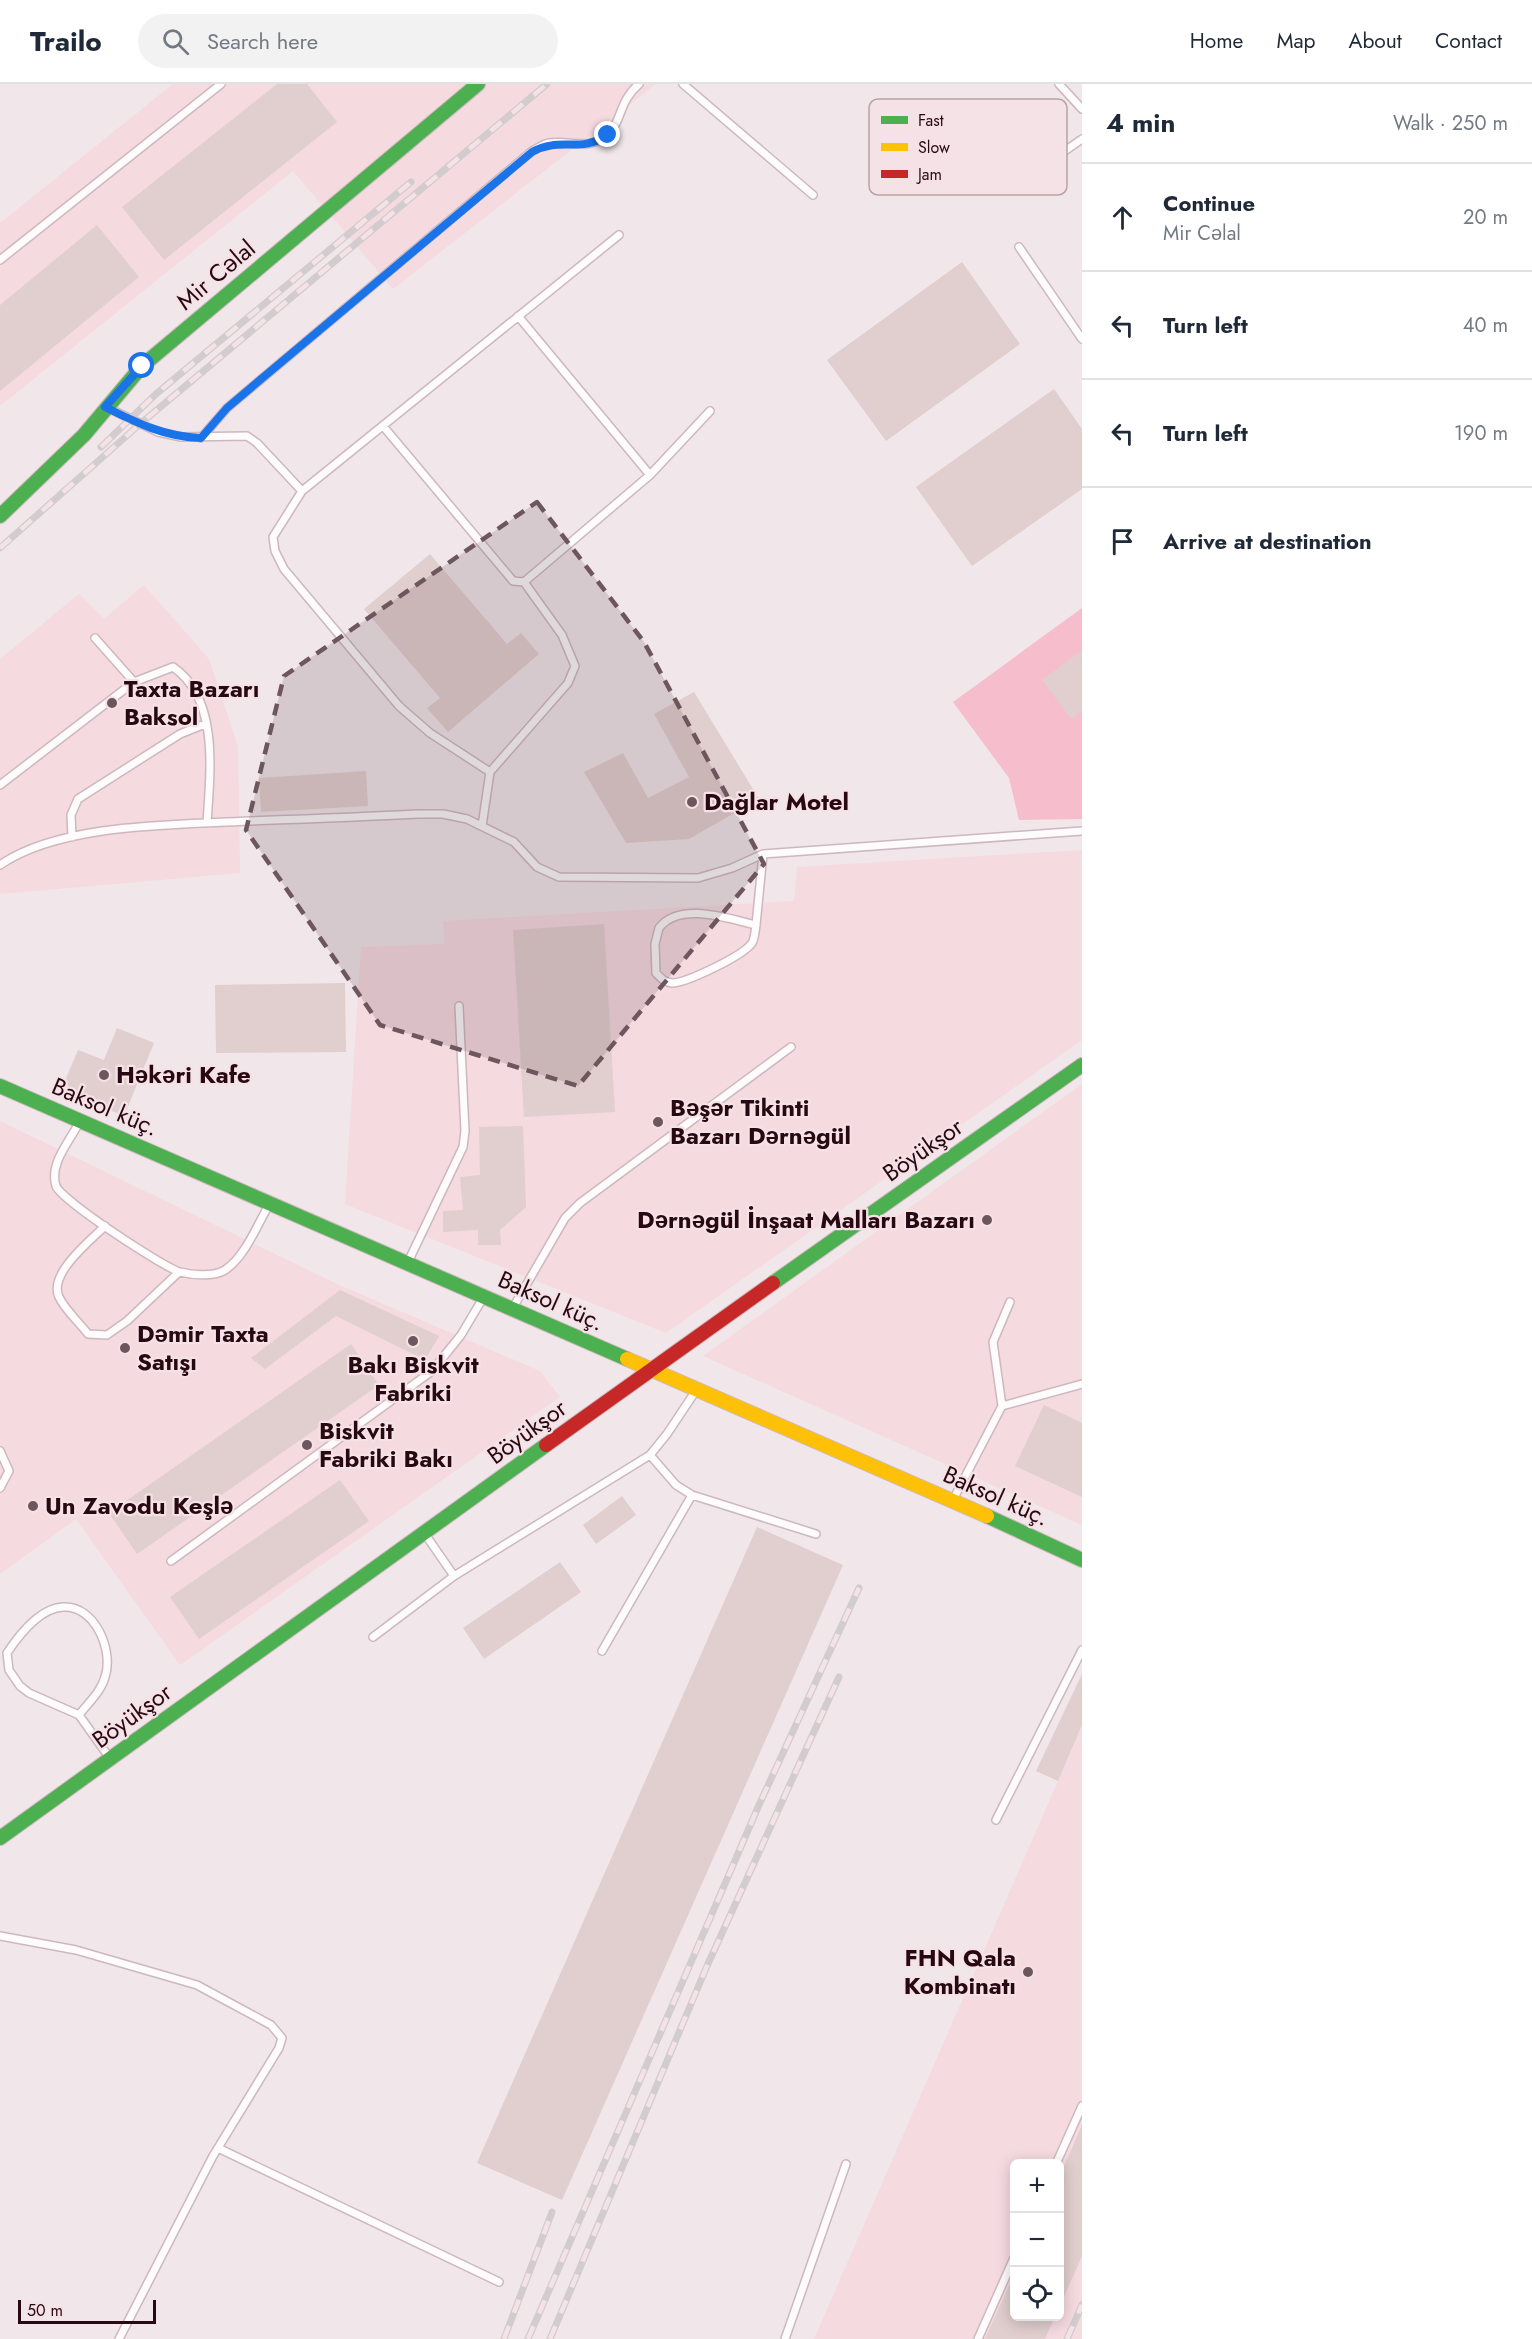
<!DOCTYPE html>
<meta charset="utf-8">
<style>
:root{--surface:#fff;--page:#f2f2f3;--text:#1f2937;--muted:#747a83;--line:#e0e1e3}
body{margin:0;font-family:Jost,sans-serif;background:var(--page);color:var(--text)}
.controls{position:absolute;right:18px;bottom:18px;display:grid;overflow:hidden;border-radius:9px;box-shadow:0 3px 15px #0003}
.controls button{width:54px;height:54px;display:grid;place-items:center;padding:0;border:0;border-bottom:2px solid var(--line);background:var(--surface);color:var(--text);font:30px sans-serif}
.scale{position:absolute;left:18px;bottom:15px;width:138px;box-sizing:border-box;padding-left:6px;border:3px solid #280813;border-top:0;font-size:16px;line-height:21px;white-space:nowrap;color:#280813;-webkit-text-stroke:4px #f5e2e6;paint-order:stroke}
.stop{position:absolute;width:18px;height:18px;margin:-14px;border:4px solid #1a73e8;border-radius:50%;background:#fff}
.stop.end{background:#1a73e8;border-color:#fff;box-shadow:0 2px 6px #0008}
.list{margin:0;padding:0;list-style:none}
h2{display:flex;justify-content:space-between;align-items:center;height:78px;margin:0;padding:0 24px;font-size:26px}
h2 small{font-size:20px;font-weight:400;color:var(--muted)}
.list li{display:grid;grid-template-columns:39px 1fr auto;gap:18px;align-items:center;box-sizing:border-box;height:108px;padding:0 24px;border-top:2px solid var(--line)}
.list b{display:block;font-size:22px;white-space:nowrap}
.list p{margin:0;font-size:20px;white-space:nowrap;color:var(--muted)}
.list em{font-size:20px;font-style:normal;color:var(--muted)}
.icon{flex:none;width:33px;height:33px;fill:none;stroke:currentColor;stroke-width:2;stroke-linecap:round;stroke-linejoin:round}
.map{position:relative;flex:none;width:1082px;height:2255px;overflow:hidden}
header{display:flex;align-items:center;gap:36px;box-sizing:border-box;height:84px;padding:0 30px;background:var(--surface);border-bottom:2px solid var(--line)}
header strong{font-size:28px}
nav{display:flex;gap:33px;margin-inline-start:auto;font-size:21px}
.search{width:420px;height:54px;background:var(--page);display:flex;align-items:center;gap:15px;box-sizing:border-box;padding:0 21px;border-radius:33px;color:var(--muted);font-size:22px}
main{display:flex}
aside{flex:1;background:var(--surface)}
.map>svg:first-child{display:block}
</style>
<header>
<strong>Trailo</strong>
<div class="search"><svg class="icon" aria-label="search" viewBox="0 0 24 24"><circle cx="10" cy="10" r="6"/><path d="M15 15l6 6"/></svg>Search here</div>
<nav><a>Home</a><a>Map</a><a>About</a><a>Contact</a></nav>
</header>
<main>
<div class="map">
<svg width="1082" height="2255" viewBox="0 0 1082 2255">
<rect width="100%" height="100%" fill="#f1e6e9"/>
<path fill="#f5dae0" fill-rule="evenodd" d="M173,0h483l-263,205 -100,-118 -293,235v-183z
M144,501l65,74 29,88 2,126 -240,21v-235l79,-65 25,25z
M1082,766v190l-416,293 -321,-129 16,-257 83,-3 -1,-23 351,-20 3,-34z
M1082,1000v441l-379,-169z
M0,1037l337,163 203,87 20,26 -380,268 -104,-146 -76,55z
M1082,1641v614h-268l244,-558zM1014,2080h46v152h-46z"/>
<path fill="#f6bdcc" d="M1082,524v211l-63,1 -10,-42 -56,-76z"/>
<path fill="#e1cece" d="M277,0h30l30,38 -173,138 -42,-53z
M97,141l42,52 -139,114v-86z
M962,178l58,82 -134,97 -59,-81z
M1054,305l28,40v60l-110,77 -56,-79z
M430,470l77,90 14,-11 18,21 -91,78 -21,-24 13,-10 -76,-89z
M1082,566v61l-11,8 -29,-39z
M694,608l65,107 -70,40 -63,4 -42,-71 39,-19 25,45 41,-21 -35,-63z
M366,687l2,35 -107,6 -2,-34z
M604,840l11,188 -91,5 -11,-187z
M345,899l1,69 -130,1 -1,-68z
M117,944l37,15 -30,73 -63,-26 17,-40 26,10z
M523,1042l3,81 -26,23 1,15h-23v-15l-35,2v-21l20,-1 -3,-33 20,-2 -1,-48z
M340,1206l99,46 -14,24 -89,-44 -71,53 -14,-11z
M351,1260l28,41 -242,169 -28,-41z
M1044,1321l38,18v74l-67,-31z
M340,1396l29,41 -170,118 -29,-42z
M622,1412l14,19 -40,29 -13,-19z
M757,1443l86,38 -281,635 -85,-37z
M560,1478l21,30 -97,67 -21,-31z
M1082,1590v51l-24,56 -22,-10z
M1082,2041v131l-22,50v-131z
M1014,2190v42h41l-10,23h-60z"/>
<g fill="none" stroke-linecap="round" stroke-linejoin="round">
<defs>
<path id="lane" d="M683,0l130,111
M1059,0l23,25
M965,45l42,49 16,2 59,-41
M1019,163l63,92
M0,176l221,-176
M518,232l132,159
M110,325l48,23 23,5 66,-1 10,7 45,48 317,-256
M383,342l130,155 11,1 126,-107 60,-64
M201,354l26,-30 305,-257c5,-2 11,-7 17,-8 21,-3 40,8 58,-8 16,-14 11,-33 32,-51
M302,407l-29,46 2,14 9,18 115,137 31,27 60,39 -8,54
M95,554l39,44
M490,688l78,-89 7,-17 -13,-31 -38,-53
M0,701l134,-103 39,-15c47,32 37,107 34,156
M72,753l-1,-22 7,-16 102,-65 25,-10
M0,781c61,-42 175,-40 249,-44 56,-2 112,-4 169,-7h25l24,5 47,23 23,25 22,10 139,1 34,-10 31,-14 319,-23
M756,841c-1,6 -1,13 -4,18 -9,13 -66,40 -80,40 -8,-1 -11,-5 -16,-10l-1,-29 4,-16c21,-27 70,-9 97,-3l7,-71
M79,1039c-10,19 -30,41 -23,63 5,14 107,81 124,86 12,3 34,5 45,-2 20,-13 32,-45 44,-65
M105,1142c-15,15 -57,48 -46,71 6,13 20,25 29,37l19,1 20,-14 52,-49
M408,1178l55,-115 2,-16 -6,-125
M1010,1218l-17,40 9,64 80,-22
M514,1222l51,-88 15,-15 211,-156
M0,1367l9,20 -9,17
M650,1371l26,30 16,10 124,39
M954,1414l48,-92
M425,1450l29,42
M171,1477l261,-190 29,-36 22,-37
M373,1553l81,-61 196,-121 17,-21 28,-42
M602,1567l90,-156
M79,1631c9,-12 22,-23 26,-38 9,-26 -10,-72 -42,-70 -23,1 -44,28 -56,46l2,17 11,16 9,7 50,22 30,42
M996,1736l86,-170
M0,1852l76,14 121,35 74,40 11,13 -3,10 -66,108 -94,183
M218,2064l281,134
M1056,2080l26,-58
M785,2255l61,-175
M978,2255l36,-81"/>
<path id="fast" d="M0,432l84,-81 58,-69 336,-282
M0,1002l627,273
M773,1199l309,-218
M987,1432l95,44
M0,1754l546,-393"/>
<path id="slow" d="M627,1275l360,157"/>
<path id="jam" d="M546,1361l227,-162"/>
</defs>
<use href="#lane" stroke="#cdb8be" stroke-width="10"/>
<use href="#fast" stroke="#cdb8be" stroke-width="16"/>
<use href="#slow" stroke="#cdb8be" stroke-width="16"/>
<use href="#jam" stroke="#cdb8be" stroke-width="16"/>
<use href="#lane" stroke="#fdfbfc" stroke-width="7"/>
<use href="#fast" stroke="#4caf50" stroke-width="14"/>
<use href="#slow" stroke="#ffc107" stroke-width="14"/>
<use href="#jam" stroke="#c62828" stroke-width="14"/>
<defs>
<path id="rail" d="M101,363l55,-53 255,-212
M0,464l140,-124 407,-340
M504,2255l48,-127
M528,2255l231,-534 100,-217
M550,2255l157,-373 132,-289
M1067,2255l15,-34"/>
</defs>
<use href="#rail" stroke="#d2ccce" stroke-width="7"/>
<use href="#rail" stroke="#f5e2e6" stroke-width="4.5" stroke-dasharray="14" stroke-linecap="butt"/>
</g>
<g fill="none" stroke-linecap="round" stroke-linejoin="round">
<path stroke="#1a73e8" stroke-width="8" d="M142,282l-37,41c32,16 60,30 96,31l26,-30 33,-28 272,-228c30,-16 46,2 76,-17"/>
</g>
<path fill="#6e565e" fill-opacity="0.2" stroke="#6e565e" stroke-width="4.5" stroke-dasharray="12 8" stroke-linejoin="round" d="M537,418l107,140 120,222 -186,222 -198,-61 -134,-195 38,-154z"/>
<g fill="#6e565e" stroke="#f5e2e6" stroke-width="2">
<circle cx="112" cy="619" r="6"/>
<circle cx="692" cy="718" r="6"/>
<circle cx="104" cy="991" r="6"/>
<circle cx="658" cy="1038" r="6"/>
<circle cx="987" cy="1136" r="6"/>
<circle cx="413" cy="1257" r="6"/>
<circle cx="125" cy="1264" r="6"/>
<circle cx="307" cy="1361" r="6"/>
<circle cx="33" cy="1422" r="6"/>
<circle cx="1028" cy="1888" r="6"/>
</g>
<g text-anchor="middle" stroke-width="4.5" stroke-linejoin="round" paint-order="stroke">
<g font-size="24" fill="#280813" stroke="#f5e2e6">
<text transform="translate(216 191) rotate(-40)" y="8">Mir Cəlal</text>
<text transform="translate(105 1023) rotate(23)" y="8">Baksol küç.</text>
<text transform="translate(923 1066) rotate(-35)" y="8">Böyükşor</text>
<text transform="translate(551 1217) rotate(24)" y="8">Baksol küç.</text>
<text transform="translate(527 1348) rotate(-36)" y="8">Böyükşor</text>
<text transform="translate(996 1412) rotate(24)" y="8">Baksol küç.</text>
<text transform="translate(132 1632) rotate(-36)" y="8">Böyükşor</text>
</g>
<g font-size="24" font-weight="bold" fill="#280813" stroke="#f5e2e6" text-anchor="start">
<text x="124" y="613">Taxta Bazarı<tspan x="124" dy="28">Baksol</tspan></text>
<text x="704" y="726">Dağlar Motel</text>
<text x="116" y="999">Həkəri Kafe</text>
<text x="670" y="1032">Bəşər Tikinti<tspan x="670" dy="28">Bazarı Dərnəgül</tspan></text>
<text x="975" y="1144" text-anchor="end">Dərnəgül İnşaat Malları Bazarı</text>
<text x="137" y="1258">Dəmir Taxta<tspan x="137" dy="28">Satışı</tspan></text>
<text x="413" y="1289" text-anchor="middle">Bakı Biskvit<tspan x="413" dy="28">Fabriki</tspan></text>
<text x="319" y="1355">Biskvit<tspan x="319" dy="28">Fabriki Bakı</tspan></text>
<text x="45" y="1430">Un Zavodu Keşlə</text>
<text x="1016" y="1882" text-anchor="end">FHN Qala<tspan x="1016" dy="28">Kombinatı</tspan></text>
</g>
</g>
<rect x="869" y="15" width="198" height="96" rx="9" fill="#f5e2e6" stroke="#b8a1a7" stroke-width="1.5"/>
<rect x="881" y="32" width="27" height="8" fill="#4caf50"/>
<rect x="881" y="59" width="27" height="8" fill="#ffc107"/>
<rect x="881" y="86" width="27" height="8" fill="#c62828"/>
<g font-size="16" fill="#280813">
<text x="918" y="42">Fast</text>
<text x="918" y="69">Slow</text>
<text x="918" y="96">Jam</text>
</g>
</svg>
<div class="controls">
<button>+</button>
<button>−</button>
<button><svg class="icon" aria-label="locate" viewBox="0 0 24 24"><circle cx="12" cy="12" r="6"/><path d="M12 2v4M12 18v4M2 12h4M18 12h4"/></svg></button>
</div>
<div class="scale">50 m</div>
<div class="stop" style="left:142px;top:282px"></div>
<div class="stop end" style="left:608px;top:51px"></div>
</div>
<aside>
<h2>4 min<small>Walk · 250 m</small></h2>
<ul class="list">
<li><svg class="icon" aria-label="ahead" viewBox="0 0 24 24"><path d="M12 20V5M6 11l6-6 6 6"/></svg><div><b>Continue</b><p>Mir Cəlal</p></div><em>20 m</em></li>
<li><svg class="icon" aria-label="left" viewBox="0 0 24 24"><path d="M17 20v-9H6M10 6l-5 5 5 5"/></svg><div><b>Turn left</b></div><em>40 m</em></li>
<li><svg class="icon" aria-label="left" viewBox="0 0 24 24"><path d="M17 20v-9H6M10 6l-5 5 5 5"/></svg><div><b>Turn left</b></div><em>190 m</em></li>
<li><svg class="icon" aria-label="arrive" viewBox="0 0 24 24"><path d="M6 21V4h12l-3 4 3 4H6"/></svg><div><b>Arrive at destination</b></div></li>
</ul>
</aside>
</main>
